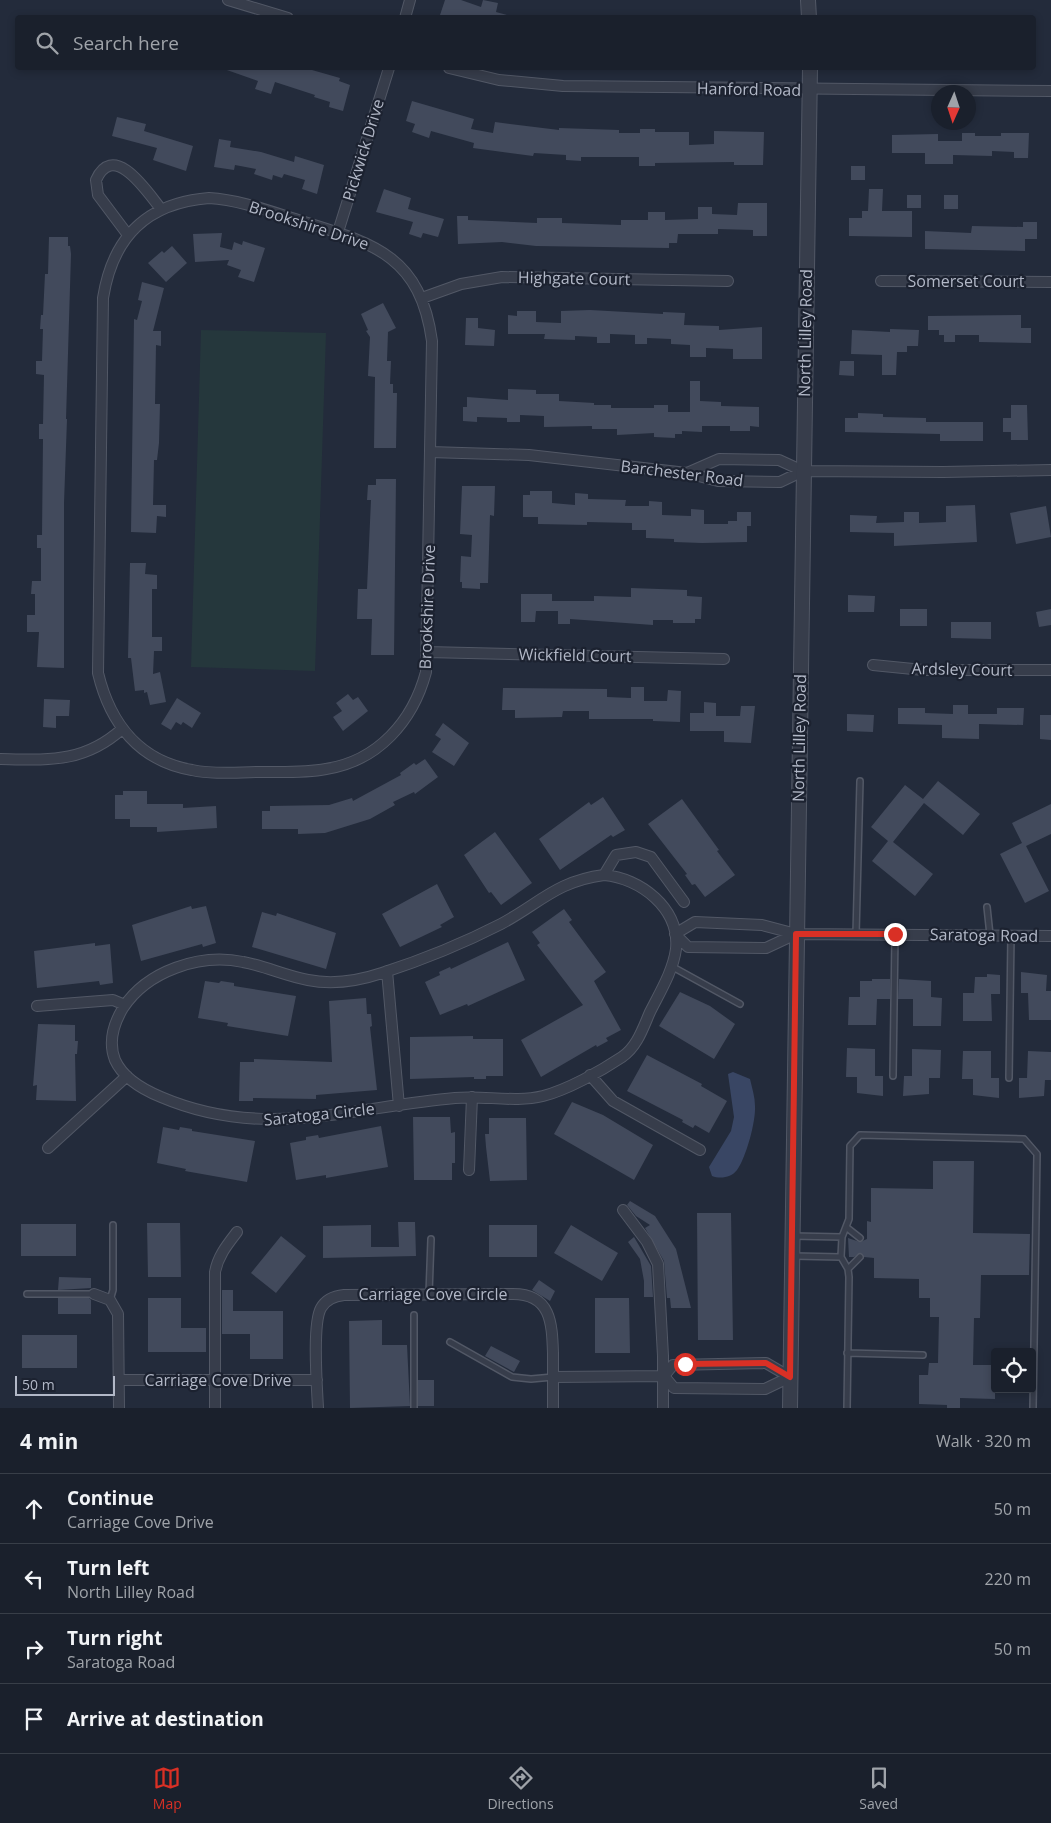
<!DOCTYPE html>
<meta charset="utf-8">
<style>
:root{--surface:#1a202c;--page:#232834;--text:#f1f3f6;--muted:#9fa3a9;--line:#383e48;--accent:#d93025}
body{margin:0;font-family:"Open Sans",sans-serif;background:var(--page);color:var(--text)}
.controls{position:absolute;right:15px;bottom:15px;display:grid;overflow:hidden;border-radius:5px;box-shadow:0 2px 8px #0003}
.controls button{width:45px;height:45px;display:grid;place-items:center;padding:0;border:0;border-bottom:1px solid var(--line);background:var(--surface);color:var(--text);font:25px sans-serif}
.compass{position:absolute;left:931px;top:85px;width:45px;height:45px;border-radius:50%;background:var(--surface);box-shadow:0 2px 8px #0003;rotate:183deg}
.scale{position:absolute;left:15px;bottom:12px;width:100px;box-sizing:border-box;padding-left:5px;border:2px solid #b2b8c7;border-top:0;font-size:14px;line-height:18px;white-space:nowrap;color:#b2b8c7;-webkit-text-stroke:4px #1c2230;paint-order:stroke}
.stop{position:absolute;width:15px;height:15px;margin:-11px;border:4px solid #d93025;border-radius:50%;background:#fff}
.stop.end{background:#d93025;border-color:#fff;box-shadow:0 1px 5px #0008}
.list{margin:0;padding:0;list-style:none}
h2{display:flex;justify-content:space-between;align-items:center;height:65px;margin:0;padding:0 20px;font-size:21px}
h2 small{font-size:16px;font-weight:400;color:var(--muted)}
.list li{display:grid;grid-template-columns:32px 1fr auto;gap:15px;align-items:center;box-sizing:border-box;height:70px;padding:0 20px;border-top:1px solid var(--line)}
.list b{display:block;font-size:19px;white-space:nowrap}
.list p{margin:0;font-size:16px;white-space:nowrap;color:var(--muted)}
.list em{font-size:16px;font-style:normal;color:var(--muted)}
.icon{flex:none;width:28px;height:28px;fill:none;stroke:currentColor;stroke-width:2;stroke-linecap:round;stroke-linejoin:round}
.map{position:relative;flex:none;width:1051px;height:1408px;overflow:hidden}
.search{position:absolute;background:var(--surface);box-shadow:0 2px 8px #0003;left:15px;right:15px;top:15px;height:55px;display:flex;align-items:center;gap:12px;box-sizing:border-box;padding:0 18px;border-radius:5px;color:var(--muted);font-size:19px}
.sheet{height:345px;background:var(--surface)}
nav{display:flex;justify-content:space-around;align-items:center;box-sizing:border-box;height:70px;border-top:1px solid var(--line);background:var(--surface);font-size:14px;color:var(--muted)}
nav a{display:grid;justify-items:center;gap:2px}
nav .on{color:var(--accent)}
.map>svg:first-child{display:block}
</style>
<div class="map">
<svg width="1051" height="1408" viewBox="0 0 1051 1408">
<rect width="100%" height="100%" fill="#232b3b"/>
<path fill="#25373c" d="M201,330l125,3 -11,338 -124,-4z"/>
<path fill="#394664" d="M733,1072l17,7c2,9 5,18 5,27 1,15 -9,52 -18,64 -6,8 -17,9 -25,6l-3,-9 22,-36 3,-14 -6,-43z"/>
<path fill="#424a5c" d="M445,0h16l20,7 2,-7 15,3 -2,9 11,3v3h-68z
M224,68h81l35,10 -1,3 11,4 -7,26 -14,-4 1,-5 -16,-5 1,-2 -40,-13 -4,12 -16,-5 3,-8 -34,-12z
M412,101l62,18 -3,10 22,4 2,-11 64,8v-2l60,2v3h21v-4h15v3h34v13l25,-1v-13l50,1 -1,33h-29v-3l-79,1v3h-16v-9h-58v4l-15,-1v-5l-32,-2 -1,3 -60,-8 1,-5 -43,-12 -2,7 -17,-6 3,-8 -9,-3z
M117,117l29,7 -2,7 49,15 -7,25 -33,-11 4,-12 -45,-12z
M962,133h13v3h26v-3h28l-1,25h-14v-6l-22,-1v5l-39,-1v9h-28v-11h-33v-18l46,-1v7h24z
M219,139l12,2 -1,6 31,5 33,10 1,-6 29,9 -7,29 -15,-5 3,-9 -21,-6 -2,4 -9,-3 -1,5 -18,-6 2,-5 -21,-4 -1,5 -20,-3z
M851,166h14v14h-14z
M384,189l27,9 -3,11 36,10 -6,18 -15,-4 -2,5 -12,-4 4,-12 -37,-10z
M869,189h14l-1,22h30v26l-63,-1v-18h13v-7h6z
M907,195h14v13h-14z
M944,195h14v14h-14z
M738,203h29v33h-14v-6l-35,-1v5h-40l-1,9h-8v5l-133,-2 -34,-4 -44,2 -1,-28h11v4l69,3v-5h25v5l59,2v-5h27v-8h17v8l33,-1v-12h14v7l25,1z
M1023,222h14v17h-12v12l-100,-2v-18l46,2 1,-7 51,1z
M222,233l-2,14 12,3 2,-8 8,3 1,-4 22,7 -11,34 -16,-5 3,-7 -14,-5 2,-5 -34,2 -2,-28z
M49,237h19v9h2l1,8 -5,165h1l-3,84v165l-27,-1 2,-35h-12v-17h8v-21h-4l1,-13h9v-33h-4v-13h5l1,-96h-4v-15h4l1,-49 -8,-1v-13h6l1,-32h-3l1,-14h2l2,-41h3z
M172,246l15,17 -21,19 -18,-19 14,-12 2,2z
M142,282l22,6 -11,43h8v15l-5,-1 -1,59h5l-1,39 -2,17h-3l-1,45h13v12l-9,-1 -1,17 -25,-1 3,-213 3,1 5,-19 -4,-1z
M383,303l13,25 -8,4 -1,29h4l-1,23h3v9h4l-1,55h-22l1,-71 -7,-1 2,-39 -4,-6 2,-1 -7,-16z
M590,310l73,4v-2l22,1 -1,12 35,1v4l43,-3v32h-29v-10l-27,-1v9h-16v-12l-19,-1v-5l-24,-1v6h-12v-9l-25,-1v9h-13v-6l-22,-1v4l-31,-1 1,-5h-37v-19l9,1v-5h19v11l25,1v-12z
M1021,315v13h10v15l-52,-1v-7h-24v7h-11v-7h-5v-5h-11v-14z
M466,318h12v10l17,2 -1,16 -29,-1z
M890,329l29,1 -1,16h-11v6h-10l-1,23h-14v-20l-31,-1 1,-24 38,2z
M840,361h14v15l-15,-1z
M690,381h10v20l21,1v4l38,1v20l-9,-1v5h-20v-5h-28v6l-20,-1v3h-7v4l-21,-1v-4l-37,2v-6h-25v-3l-48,1v-11l-24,-1v7h-13v-4l-30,-1v5l-14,-1v-14h4v-10l41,3v-11l28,1v4h23v7l35,2v2h17v3h43v-3h14v7h22z
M1011,405h16l1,35h-17v-8h-8v-14h8z
M858,413l25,1v3l43,1v4h57v19h-43v-7l-95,-2v-14h13z
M376,479h20l-2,176h-23l1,-36h-15l1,-30h9l4,-89h-4l1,-15h8z
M462,486h33l-1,30 -4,-1 -2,68h-8v6l-18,-1v-6h-2l1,-26 10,1 1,-22 -12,-1z
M530,491h22v12l23,2v-12l13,1v5l38,1 -1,6h24v-5l13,1v13l29,1v-7l13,1v14h24v-3h9v-9h14v14h-4v16l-45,1 -28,-1v-3l-28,-1v-8h-14v-7l-45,-1v3l-49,-1v-7h-15v-22h7z
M975,505l2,37 -83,4v-13l-44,-1v-17l27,1 -1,7 28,-1v-10h15v11l27,-1v-16z
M1046,506l5,31 -35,7 -6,-31z
M130,563h16l-1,11 12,1v14h-5v48h10v14h-8l-1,23 7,-2 6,30 -16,3 -3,-13 -3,1v-3l-9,1 -4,-33h-3z
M631,588l56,2v6l15,1 -1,22h-6v4h-22v-3h-20v5l-83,-6v5h-12v-13h-22l-1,11h-14v-28h31v7h42v-5l37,1z
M848,595l27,1 -1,16h-26z
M900,609h27v17h-27z
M1051,609v16l-12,2 -3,-15z
M951,622h40v17l-40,-1z
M631,687h13v14h23l1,-11 13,1 -1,31 -27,-1v-2h-64v-8h-26l-1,6 -47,1v-8h-13l1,-22 104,1v8l24,1z
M348,694l5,6 5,-3 10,14 -25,20 -10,-14 9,-6 -6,-8z
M177,698l24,15 -9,15 -9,-6 -2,3 -5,-3 -5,8 -10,-6z
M44,699l26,1 -1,16h-13v12l-13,-1z
M704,702l12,1v13h24l1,-10h14l-4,37 -27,-1v-11h-34v-18h14z
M953,705h15v9h29v-6h27l-1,17 -44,-1v15l-37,-1v-13l-44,-1v-16h27v5l28,1z
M847,714l27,1 -1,17 -26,-1z
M1040,715h11v25l-11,-1z
M443,723l26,20 -15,23 -22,-14 9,-13 -6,-4z
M425,759l13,18 -23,17 -1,-2 -21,10 2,3 -25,14 -45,14 -27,1v-5h-36v-18h8v-5l59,-1 23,-7 1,3 48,-26 -1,-2 14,-10 2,2z
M938,781l42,33 -17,21 -39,-32 -31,39 40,32 -18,22 -43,-35 16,-20 -17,-14 34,-42 18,14z
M123,791h24v13h36v4l33,-2 1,22 -60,4v-5h-27v-8h-15v-24h8z
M603,797l22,33 -12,7 -2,-2 -51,35 -21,-31 50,-37 2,3z
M682,799l37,51 -2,1 18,24 -30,22 -10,-13 -3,1 -7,-10 2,-1 -39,-50z
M1051,804v30l-25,12 23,45 -24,12 -25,-49 22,-11 -10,-20z
M495,832l37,51 -31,22 -10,-13 -2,1 -25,-38z
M437,884l17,33 -14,8 2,2 -42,20 -18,-33z
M191,906l1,3 14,-3 10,37 -13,4 -1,-3 -61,17 -9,-36z
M564,909l8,11 -3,2 37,50 -12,9 27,49 -15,8 2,3 -11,6 -1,-2 -55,32 -20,-37 62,-35 -46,-60 3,-2 -8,-11z
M262,912l14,4 1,-3 59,20 -10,36 -74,-22z
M508,942l17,38 -57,26 -1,-2 -27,11 -15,-33 15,-7 -1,-3 11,-5 1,2z
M95,943v3l15,-2 3,39 -13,2 -1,-4 -62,7 -3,-37z
M1021,972l26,3 -1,16h5v29h-22l-1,-27h-7z
M987,974l13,1v19h-9l1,27h-29v-28h11l1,-16h12z
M872,979h18v20h-13l-1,26h-28l1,-28h11v-16h12z
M899,979l32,2v16l11,1 -1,28h-28v-27h-15z
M205,981l14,2 2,-2 13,2v3l62,10 -8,40 -61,-10 1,-3 -30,-5z
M680,992l30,14 25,18 -21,35 -55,-33z
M366,998l1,16h4l1,12 -2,1 7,63 -61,5v4l-63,-1v3h-14l1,-39h14v-3l78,3 -3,-61z
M38,1024l37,1v16h3l-1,13h-2l1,47 -40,-1 1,-15 -4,1z
M473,1036v3h30v37h-17v3h-12v-2l-64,2v-42z
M847,1048l28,1v27h8v20l-26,-3v-16h-11z
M912,1049l29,1 -1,28h-11v16l-26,2 1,-20h8z
M963,1051h28v27h8v20l-26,-3v-16h-11z
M1028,1051l23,1v28h-6l-1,16 -25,2v-20h8z
M647,1055l55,29 -1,2 26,15 -18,32 -14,-8 -2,3 -11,-6 1,-2 -56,-29z
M572,1102l31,13 50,30 -19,35 -80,-46z
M413,1117h37l1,16 4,-1v31h-3v17h-38z
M489,1118h37l1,62 -37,1 -4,-34 -1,-13h4z
M381,1126l7,41 -62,11v-3l-30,5 -6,-37 16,-3v-3l12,-2 1,3z
M163,1127l16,3 1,-3 12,2v2l63,10 -8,41 -62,-11 1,-2 -29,-6z
M933,1161h41l-1,72 57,1 -1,41h-48l-1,43h-6l-1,47h22v34l-35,-1v10h-13v-3l-28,-1v-29h9l1,-12h9l1,-46h-9v-19h-11v-19l-45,-1v-20l-10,-1 -3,-4 -7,4h-5l-1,-19 12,4 7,-3v-18l4,1v-34l62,1z
M630,1201l25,15 21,33 15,59h-20l-1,-10h-3l-3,-37 -19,-33 5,-3 -14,-9 -9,-11z
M697,1213h34l2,127h-35z
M398,1222h17l1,34 -93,2v-32l48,-1v22h28z
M147,1223h33l1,54h-33z
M21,1224h55v32h-55z
M489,1225h48v32h-48z
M571,1225l47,28 -16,28 -48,-28z
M281,1236l25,20 -30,37 -25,-20z
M634,1237l17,29 2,31h-9v-16l-4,-22 -12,-17z
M59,1277l32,1v10l-33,2z
M539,1280l16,11 -5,10 -18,-11z
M222,1290h11v21h50v48h-33v-25h-28z
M58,1298h31l2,2v14h-33z
M148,1298h33v30h25v24h-58z
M595,1298h34l1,55h-35z
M382,1320v25h25l3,61 -60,2 -1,-87z
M22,1335h55v33h-55z
M491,1346l29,15 -6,11 -29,-16z
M418,1380h16v26h-16z"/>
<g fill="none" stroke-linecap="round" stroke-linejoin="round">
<defs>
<path id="service" d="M987,907l3,28
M856,934l4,-153
M671,966l69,38
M893,1076l2,-141
M1009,1078l2,-142
M846,1227l14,11
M793,1236l49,1
M794,1256l47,1
M848,1269l12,-12
M27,1294h67
M429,1294l2,-55
M110,1300l3,-10v-65
M450,1342l62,35 19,2 22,-2
M847,1353l76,2
M414,1408v-93
M847,1408l2,-131 -1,-8 -7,-12 1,-20 7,-18 1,-73 10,-11 164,4 13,15 -4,254"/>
<path id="minor" d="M228,0l60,18
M405,18l5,-18
M449,68l50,12 64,6 488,5
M209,198c31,2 60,13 89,22 74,23 122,34 134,121l-6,331c-13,49 -48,89 -100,97 -21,4 -44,3 -65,3 -23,0 -46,3 -69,-2 -53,-9 -82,-47 -94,-97l5,-375c10,-62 44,-95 106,-100z
M338,232l51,-164
M128,235l-30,-40 -2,-15c18,-40 52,13 65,29
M881,281l170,1
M422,298l39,-14 41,-7 226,4
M430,452l99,3 158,18 31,8 62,1 23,-11 140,1 108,-2
M687,473l32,-14 60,1 24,11
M427,652l297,7
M873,665l50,5h128
M1,759c48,1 83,4 121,-30
M604,875c36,3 76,33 72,74 -3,22 -16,43 -26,63 -7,16 -13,35 -28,45 -21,14 -55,33 -79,39 -28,7 -60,-1 -88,2 -104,9 -191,43 -294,-1 -17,-7 -38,-19 -46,-37 -7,-18 -1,-37 8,-52 24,-37 77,-55 120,-46 22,4 43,14 65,18 25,5 50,1 74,-7 40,-13 82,-30 119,-49 39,-21 56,-43 103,-49z
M604,875l12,-20 20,-3 15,5 33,45
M675,934l20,-12 67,3 34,9 255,2
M675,934l13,13 78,1 30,-14
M387,971l12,135
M37,1006l76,-6 12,5
M590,1075l23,26 87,49
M48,1148l79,-72
M469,1170l3,-73
M623,1210l24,32 11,22 5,92v52
M94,1294l16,6 8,14 1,94
M664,1376l10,12 91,1 25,-12
M554,1377l110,-1 9,-11 93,-2 24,14
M119,1380h198
M215,1408v-136c3,-16 12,-27 22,-40
M318,1408c-1,-21 -6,-84 3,-100 5,-9 13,-12 23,-13l169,-1c38,0 39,29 40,59 0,18 0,37 0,55"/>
<path id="tertiary" d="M808,0l1,18
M790,1408l20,-1340"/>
</defs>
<use href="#service" stroke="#525866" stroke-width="8"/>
<use href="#minor" stroke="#525866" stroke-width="12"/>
<use href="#tertiary" stroke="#525866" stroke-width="16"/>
<use href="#service" stroke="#373d4b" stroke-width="5"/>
<use href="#minor" stroke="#373d4b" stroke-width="10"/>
<use href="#tertiary" stroke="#373d4b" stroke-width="14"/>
</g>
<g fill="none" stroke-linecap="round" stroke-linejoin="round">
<path stroke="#d93025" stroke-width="6" d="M685,1364l81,-1 24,14 6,-443h99"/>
</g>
<g text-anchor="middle" stroke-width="4.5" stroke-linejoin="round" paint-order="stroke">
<g font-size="16" fill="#b2b8c7" stroke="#1c2230">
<text transform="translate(749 89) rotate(1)" y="6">Hanford Road</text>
<text transform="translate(363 150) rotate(-73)" y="6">Pickwick Drive</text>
<text transform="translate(309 225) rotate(18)" y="6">Brookshire Drive</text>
<text transform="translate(574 278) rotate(1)" y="6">Highgate Court</text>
<text x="966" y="287">Somerset Court</text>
<text transform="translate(805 333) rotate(-89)" y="6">North Lilley Road</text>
<text transform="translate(682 473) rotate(7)" y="6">Barchester Road</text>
<text transform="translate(427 607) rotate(-88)" y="6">Brookshire Drive</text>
<text transform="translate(575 655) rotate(1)" y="6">Wickfield Court</text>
<text transform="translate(962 669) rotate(1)" y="6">Ardsley Court</text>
<text transform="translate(799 738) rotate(-89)" y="6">North Lilley Road</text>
<text transform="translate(984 935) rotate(1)" y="6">Saratoga Road</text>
<text transform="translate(319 1114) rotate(-6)" y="6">Saratoga Circle</text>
<text x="433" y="1300">Carriage Cove Circle</text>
<text x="218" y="1386">Carriage Cove Drive</text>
</g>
</g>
</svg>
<div class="controls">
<button><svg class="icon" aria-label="locate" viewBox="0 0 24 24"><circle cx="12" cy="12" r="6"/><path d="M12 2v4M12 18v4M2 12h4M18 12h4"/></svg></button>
</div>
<svg class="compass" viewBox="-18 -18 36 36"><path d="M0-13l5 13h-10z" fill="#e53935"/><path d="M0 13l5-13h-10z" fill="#9fa3a9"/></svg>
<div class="scale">50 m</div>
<div class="stop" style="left:685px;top:1364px"></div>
<div class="stop end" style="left:895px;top:934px"></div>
<div class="search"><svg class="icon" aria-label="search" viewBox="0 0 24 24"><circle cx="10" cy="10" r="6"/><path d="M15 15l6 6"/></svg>Search here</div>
</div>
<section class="sheet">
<h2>4 min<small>Walk · 320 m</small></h2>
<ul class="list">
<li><svg class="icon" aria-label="ahead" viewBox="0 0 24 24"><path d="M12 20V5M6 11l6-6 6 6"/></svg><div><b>Continue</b><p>Carriage Cove Drive</p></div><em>50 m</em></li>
<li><svg class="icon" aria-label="left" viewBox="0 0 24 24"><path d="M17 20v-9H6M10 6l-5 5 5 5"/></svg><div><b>Turn left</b><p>North Lilley Road</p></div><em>220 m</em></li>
<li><svg class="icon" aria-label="right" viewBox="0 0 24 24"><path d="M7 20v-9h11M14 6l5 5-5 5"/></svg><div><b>Turn right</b><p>Saratoga Road</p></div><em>50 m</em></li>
<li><svg class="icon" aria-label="arrive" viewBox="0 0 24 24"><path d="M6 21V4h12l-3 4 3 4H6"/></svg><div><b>Arrive at destination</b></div></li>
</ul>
</section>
<nav>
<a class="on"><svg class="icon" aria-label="map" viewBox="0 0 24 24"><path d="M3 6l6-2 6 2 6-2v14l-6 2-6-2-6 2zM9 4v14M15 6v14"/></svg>Map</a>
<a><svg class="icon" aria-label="directions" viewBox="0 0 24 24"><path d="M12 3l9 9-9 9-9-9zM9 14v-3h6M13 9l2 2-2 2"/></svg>Directions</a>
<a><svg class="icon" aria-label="saved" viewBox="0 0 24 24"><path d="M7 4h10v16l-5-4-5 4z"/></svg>Saved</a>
</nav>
